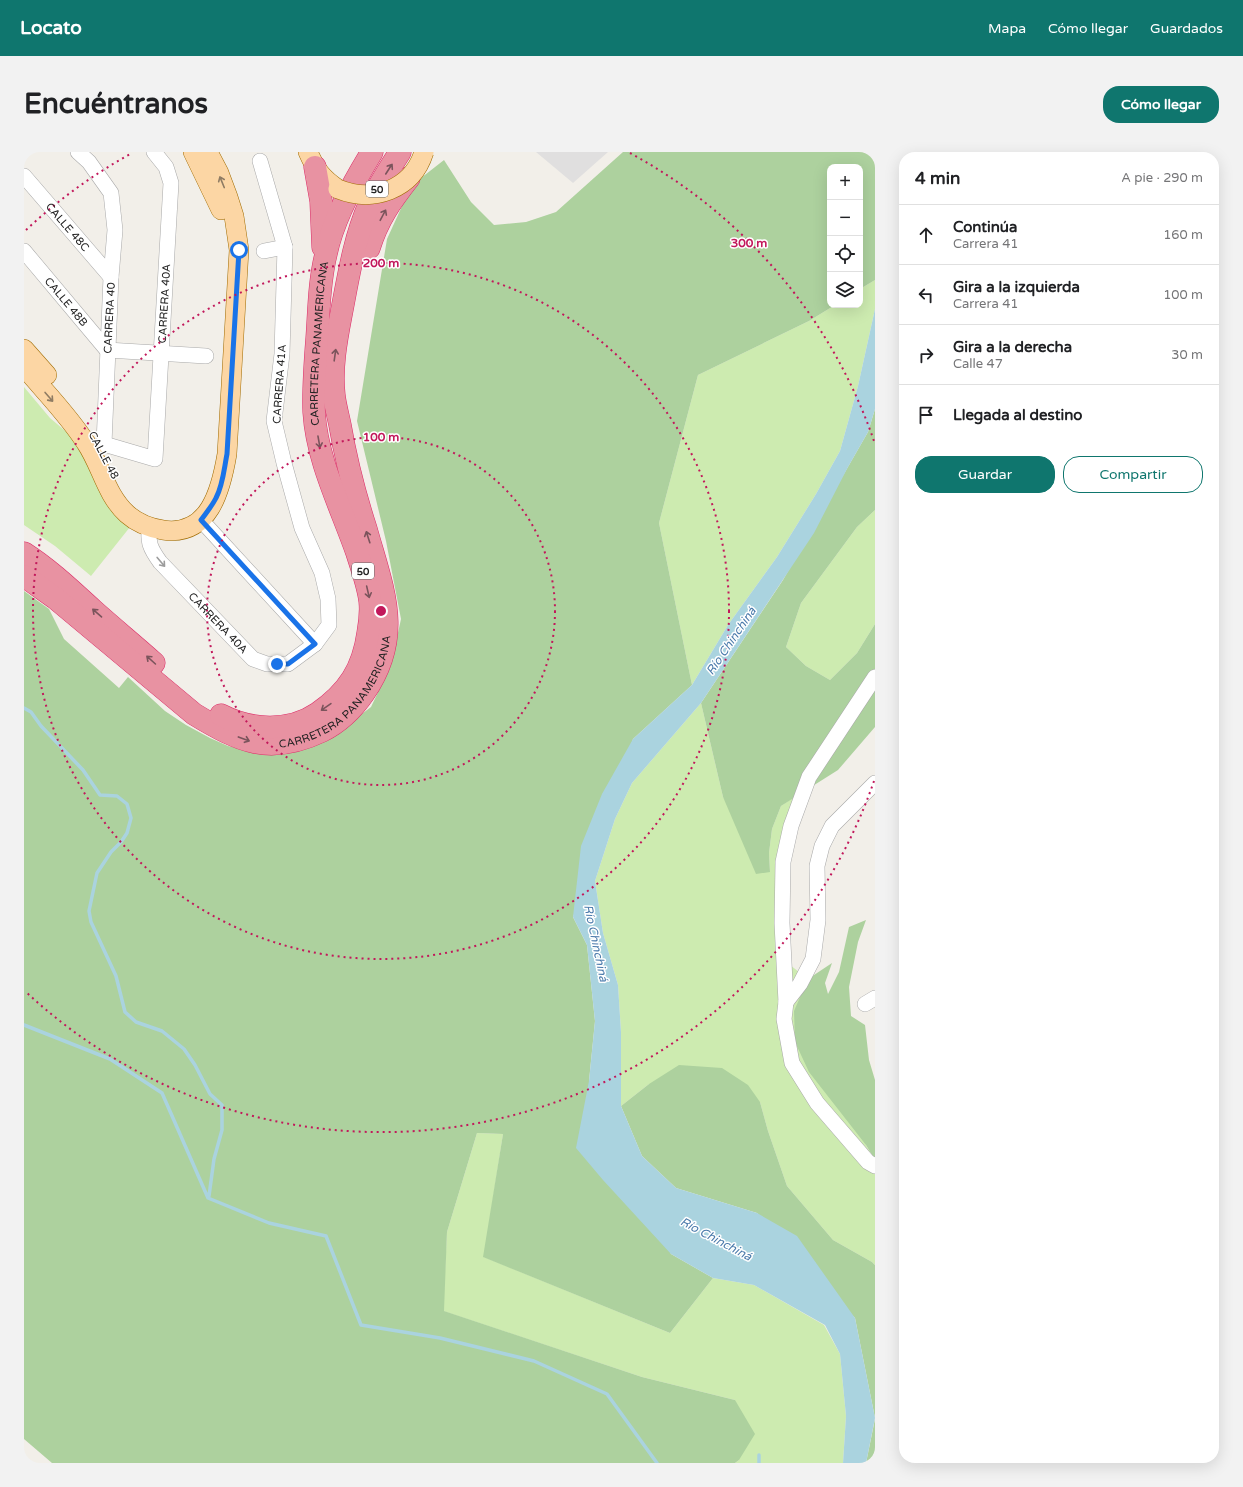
<!DOCTYPE html>
<html lang="es">
<meta charset="utf-8">
<style>
:root{--surface:#fff;--page:#f2f2f2;--text:#202124;--muted:#757577;--line:#e0e0e0;--accent:#0f766e}
body{margin:0;font-family:"Varela Round",sans-serif;background:var(--page);color:var(--text)}
.controls{position:absolute;right:12px;top:12px;display:grid;overflow:hidden;border-radius:8px;box-shadow:0 4px 16px #0002}
.controls button{width:36px;height:36px;display:grid;place-items:center;padding:0;border:0;border-bottom:1px solid var(--line);background:var(--surface);color:var(--text);font:20px sans-serif}
.stop{position:absolute;width:12px;height:12px;margin:-9px;border:3px solid #1a73e8;border-radius:50%;background:#fff}
.stop.end{background:#1a73e8;border-color:#fff;box-shadow:0 1px 4px #0008}
.list{margin:0;padding:0;list-style:none}
h2{display:flex;justify-content:space-between;align-items:center;height:52px;margin:0;padding:0 16px;font-size:17px}
h2 small{font-size:13px;font-weight:400;color:var(--muted)}
.list li{display:grid;grid-template-columns:26px 1fr auto;gap:12px;align-items:center;box-sizing:border-box;height:60px;padding:0 16px;border-top:1px solid var(--line)}
.list b{display:block;font-size:15px;white-space:nowrap}
.list p{margin:0;font-size:13px;white-space:nowrap;color:var(--muted)}
.list em{font-size:13px;font-style:normal;color:var(--muted)}
.actions{display:flex;gap:8px;padding:12px 16px}
.actions a{flex:1;padding:9px 0;border:1px solid var(--accent);border-radius:16px;text-align:center;font-size:14px;color:var(--accent)}
.actions .main{background:var(--accent);color:#fff}
.icon{flex:none;width:22px;height:22px;fill:none;stroke:currentColor;stroke-width:2;stroke-linecap:round;stroke-linejoin:round}
.map{position:relative;flex:none;width:851px;height:1311px;overflow:hidden;border-radius:16px}
header{display:flex;align-items:center;gap:24px;box-sizing:border-box;height:56px;padding:0 20px;background:var(--accent);color:#fff}
header strong{font-size:19px}
nav{display:flex;gap:22px;margin-inline-start:auto;font-size:14px}
.intro{display:flex;align-items:center;justify-content:space-between;box-sizing:border-box;height:96px;padding:0 24px}
h1{margin:0;font-size:28px}
.button{padding:10px 18px;border-radius:16px;background:var(--accent);color:#fff;font-size:14px;font-weight:700}
main{display:flex;gap:24px;padding:0 24px}
aside{flex:1;background:var(--surface);border-radius:16px;box-shadow:0 4px 16px #0002}
.map>svg:first-child{display:block}
</style>
<header>
<strong>Locato</strong>
<nav><a>Mapa</a><a>Cómo llegar</a><a>Guardados</a></nav>
</header>
<div class="intro"><h1>Encuéntranos</h1><a class="button">Cómo llegar</a></div>
<main>
<div class="map">
<svg width="851" height="1311" viewBox="0 0 851 1311">
<rect width="100%" height="100%" fill="#f2efe9"/>
<path fill="#e0dfdf" d="M512,0h72l-35,31z"/>
<path fill="#cdebb0" d="M851,128v29l-17,77 -18,65 -24,43 -39,63 -49,68 -36,60 -33,-162 39,-148 111,-54 26,-16h25v-16z
M0,235l26,31 20,17 60,92 -39,49 -36,-30 -31,-21z
M851,358v114l-18,29 -27,27 -24,-14 -20,-19 15,-44 56,-76z
M677,551l22,94 47,75 -1,-19 3,-24 9,-23 16,-11 -16,49v114l27,21 58,166 9,15v105l-3,-3 -39,-22 -46,-54 -19,-55 -8,-29 -111,-18 -28,22v-74l-3,-47 -15,-52 -8,-52 20,-62 17,-36z
M453,981l26,1 -19,123 186,76 43,-55 41,7 70,40 16,29 6,62 -3,47h-108l4,-3 -4,-60 -93,-23 -199,-66 4,-79z"/>
<path fill="#add19e" d="M599,0h252v128l-15,9v-122h-30v138h5l-26,16 -111,54 -39,148 33,162 -59,54 -60,178 14,28 8,76 -6,60 82,173 42,24 -43,55 -187,-76 20,-123 -26,-1 -30,99 -3,79 198,66 93,23 20,34 -16,26 -4,3h-683l-28,-24v-848l25,18 15,30 55,49 9,-11 37,34 21,14 24,13 18,8 26,6 80,-17 37,-28 20,-42 10,-46 -15,-78 -29,-120 30,-182 16,-35 18,-26 23,-18 27,42 23,23 32,-3 30,-10z
M851,257v101l-18,17 -56,76 -15,44 20,19 24,14 27,-27 18,-29v103l-37,43 -57,36 -9,23 -3,24 1,19 -14,2 -33,-77 -22,-94 82,-123 85,-148z
M842,768l-8,22 -9,45 2,29 14,9 4,35 6,20v80l-9,-15 -57,-73 -14,-30 -1,-31 14,-32 24,-16 -7,20 3,11 11,-22 10,-45z
M655,913l43,3 26,17 12,17 8,29 19,55 46,54 39,22 3,3v153l-20,-100 -98,-105 -81,-25 -34,-32 -21,-50 28,-22z
M851,1267v44h-9z"/>
<path fill="#aad3df" d="M851,157v100l-7,23 -20,35 -34,66 -113,170 -69,80 -17,36 -20,62 8,52 15,52 3,47v74l21,50 34,32 81,25 40,23 58,82 20,100 -9,45h-23l3,-47 -6,-62 -15,-29 -71,-40 -41,-7 -42,-24 -68,-74 -27,-32 13,-67 6,-60 -8,-76 -14,-28 8,-71 21,-52 31,-55 59,-54 36,-60 49,-68 39,-63 24,-43 18,-65z"/>
<g fill="none" stroke-linecap="round" stroke-linejoin="round">
<path stroke="#aad3df" stroke-width="3.5" d="M0,556l7,4 10,14 42,44 17,25 17,1 10,8 4,14 -4,15 -6,9 -10,10 -14,21 -8,38 2,11 25,54 9,36 11,10 26,9 22,18 11,16 15,29 12,11v25l-8,29 -5,37
M0,873l86,34 52,34 46,105 61,25 57,13 35,89 79,13 94,23 73,33 50,69
M735,1311v-8"/>
<defs>
<g id="minor">
<path d="M54,0l11,10 22,31 4,37 -4,47 -7,167"/>
<path id="s1" d="M0,24l87,101"/>
<path id="s2" d="M0,99l83,99 99,6"/>
<path d="M240,99l21,-4"/>
<path id="s3" d="M80,292l51,15 16,-276 -5,-16 -12,-15"/>
<path d="M177,368l114,124"/>
<path id="s4" d="M125,375c-1,16 1,21 11,35l93,97 14,5h21l27,-20 14,-19 -1,-26 -6,-26 -20,-45 -18,-65 -10,-42 8,-67 3,-107 -25,-86"/>
<path d="M851,525l-66,100 -18,49 -8,36 -1,61 4,79 -2,17 8,44 25,40 51,59 7,4"/>
<path d="M762,850l14,-18 13,-25 5,-39 -1,-54 5,-20 10,-20 43,-43"/>
<path d="M841,852l10,-6"/>
</g>
<path id="major" d="M169,0l28,58
M284,0c8,18 14,26 30,37
M0,197l23,26
M0,215c21,25 45,49 62,76 15,22 20,52 41,71 10,9 23,14 36,16 46,7 58,-40 64,-76l12,-204 -5,-34 -6,-19 -9,-24 -11,-21"/>
<g id="highway">
<path d="M291,15l6,34 2,46"/>
<path d="M345,96c9,-29 22,-47 40,-70"/>
<path d="M0,401c25,16 47,37 69,57 20,18 41,35 61,53"/>
<path id="s5" d="M0,424l31,22 139,116c46,28 76,42 128,17 18,-9 31,-22 42,-38 40,-58 19,-103 2,-164 -11,-34 -20,-69 -26,-104 -2,-10 -5,-20 -6,-30 -3,-26 2,-54 7,-80 7,-36 13,-76 28,-110 9,-19 20,-36 31,-53"/>
<path id="s6" d="M197,563c29,15 68,18 97,-2 30,-21 45,-44 50,-80 2,-11 3,-22 2,-32 -2,-16 -8,-32 -13,-48 -16,-46 -40,-92 -43,-141 -1,-24 1,-49 3,-74 2,-28 2,-56 9,-84 7,-35 27,-71 46,-102"/>
</g>
</defs>
<use href="#minor" stroke="#a9a9a9" stroke-width="16"/>
<use href="#major" stroke="#a06b00" stroke-width="20"/>
<use href="#highway" stroke="#dc2a67" stroke-width="23"/>
<use href="#minor" stroke="#fff" stroke-width="15"/>
<use href="#major" stroke="#fcd6a4" stroke-width="19"/>
<use href="#highway" stroke="#e892a2" stroke-width="22"/>
<defs>
<path id="major-bridge" d="M314,37c35,14 74,1 86,-37"/>
</defs>
<use href="#major-bridge" stroke="#a06b00" stroke-width="20" stroke-linecap="butt"/>
<use href="#major-bridge" stroke="#fcd6a4" stroke-width="19"/>
</g>
<defs><path id="oneway-shaft" d="M-6 0H5M1.5-3L5.5 0L1.5 3" fill="none" stroke-width="1.6" stroke-linecap="round" stroke-linejoin="round"/></defs>
<g stroke="#7b545c">
<use href="#oneway-shaft" transform="translate(365 17) rotate(-57)"/>
<use href="#oneway-shaft" transform="translate(359 63) rotate(-62)"/>
<use href="#oneway-shaft" transform="translate(311 203) rotate(-82)"/>
<use href="#oneway-shaft" transform="translate(295 290) rotate(80)"/>
<use href="#oneway-shaft" transform="translate(344 385) rotate(-108)"/>
<use href="#oneway-shaft" transform="translate(344 440) rotate(77)"/>
<use href="#oneway-shaft" transform="translate(73 461) rotate(-139)"/>
<use href="#oneway-shaft" transform="translate(127 508) rotate(-138)"/>
<use href="#oneway-shaft" transform="translate(302 555) rotate(145)"/>
<use href="#oneway-shaft" transform="translate(220 587) rotate(20)"/>
</g>
<g stroke="#8f7c63">
<use href="#oneway-shaft" transform="translate(198 30) rotate(-112)"/>
<use href="#oneway-shaft" transform="translate(25 245) rotate(49)"/>
</g>
<use stroke="#9c9c9c" href="#oneway-shaft" transform="translate(137 410) rotate(50)"/>
<g fill="none" stroke-linecap="round" stroke-linejoin="round">
<path stroke="#1a73e8" stroke-width="5" d="M215,98l-12,204c-3,15 -4,31 -11,44 -4,8 -10,15 -15,22l114,124 -27,20h-11"/>
</g>
<g fill="none" stroke="#c2185b" stroke-width="2" stroke-dasharray="2 4">
<circle cx="357" cy="459" r="174"/>
<circle cx="357" cy="459" r="348"/>
<path d="M850 629A521 521 0 0 1 2 840M2 78A521 521 0 0 1 108 1M606 1A521 521 0 0 1 850 289"/>
</g>
<g text-anchor="middle" stroke-width="3" stroke-linejoin="round" paint-order="stroke">
<g fill="#fff" stroke="#646464" stroke-width="1">
<rect x="342" y="29" width="22" height="16" rx="3"/>
<rect x="328" y="411" width="22" height="16" rx="3"/>
</g>
<g font-size="10" font-weight="bold" fill="#222">
<text x="353" y="41">50</text>
<text x="339" y="423">50</text>
</g>
<g font-size="11" fill="#222" stroke="#fff">
<text dy="4" stroke="none"><textPath href="#s1" startOffset="67">CALLE 48C</textPath></text>
<text dy="4" stroke="none"><textPath href="#s2" startOffset="66">CALLE 48B</textPath></text>
<text dy="4" stroke="none"><textPath href="#s3" startOffset="209">CARRERA 40A</textPath></text>
<text transform="translate(85 166) rotate(-87)" y="4">CARRERA 40</text>
<text dy="4" stroke="none"><textPath href="#s6" startOffset="498">CARRETERA PANAMERICANA</textPath></text>
<text transform="translate(255 232) rotate(-86)" y="4">CARRERA 41A</text>
<text transform="translate(80 303) rotate(62)" y="4">CALLE 48</text>
<text dy="4" stroke="none"><textPath href="#s4" startOffset="122">CARRERA 40A</textPath></text>
<text dy="4" stroke="none"><textPath href="#s5" startOffset="393">CARRETERA PANAMERICANA</textPath></text>
</g>
<g font-size="12" font-style="italic" fill="#4a7aab" stroke="#fff">
<text transform="translate(707 489) rotate(-56)" y="4">Río Chinchiná</text>
<text transform="translate(572 791) rotate(78)" y="4">Río Chinchiná</text>
<text transform="translate(692 1087) rotate(28)" y="4">Río Chinchiná</text>
</g>
</g>
<circle cx="357" cy="459" r="6" fill="#c2185b" stroke="#fff" stroke-width="2"/>
<g font-size="12" text-anchor="middle" font-weight="bold" fill="#c2185b" stroke="#fff" stroke-width="3" stroke-linejoin="round" paint-order="stroke">
<text x="725" y="95">300 m</text>
<text x="357" y="115">200 m</text>
<text x="357" y="289">100 m</text>
</g>
</svg>
<div class="controls">
<button>+</button>
<button>−</button>
<button><svg class="icon" aria-label="locate" viewBox="0 0 24 24"><circle cx="12" cy="12" r="6"/><path d="M12 2v4M12 18v4M2 12h4M18 12h4"/></svg></button>
<button><svg class="icon" aria-label="layers" viewBox="0 0 24 24"><path d="M12 4l9 5-9 5-9-5zM3 14l9 5 9-5"/></svg></button>
</div>
<div class="stop" style="left:215px;top:98px"></div>
<div class="stop end" style="left:253px;top:512px"></div>
</div>
<aside>
<h2>4 min<small>A pie · 290 m</small></h2>
<ul class="list">
<li><svg class="icon" aria-label="ahead" viewBox="0 0 24 24"><path d="M12 20V5M6 11l6-6 6 6"/></svg><div><b>Continúa</b><p>Carrera 41</p></div><em>160 m</em></li>
<li><svg class="icon" aria-label="left" viewBox="0 0 24 24"><path d="M17 20v-9H6M10 6l-5 5 5 5"/></svg><div><b>Gira a la izquierda</b><p>Carrera 41</p></div><em>100 m</em></li>
<li><svg class="icon" aria-label="right" viewBox="0 0 24 24"><path d="M7 20v-9h11M14 6l5 5-5 5"/></svg><div><b>Gira a la derecha</b><p>Calle 47</p></div><em>30 m</em></li>
<li><svg class="icon" aria-label="arrive" viewBox="0 0 24 24"><path d="M6 21V4h12l-3 4 3 4H6"/></svg><div><b>Llegada al destino</b></div></li>
</ul>
<div class="actions"><a class="main">Guardar</a><a>Compartir</a></div>
</aside>
</main>
